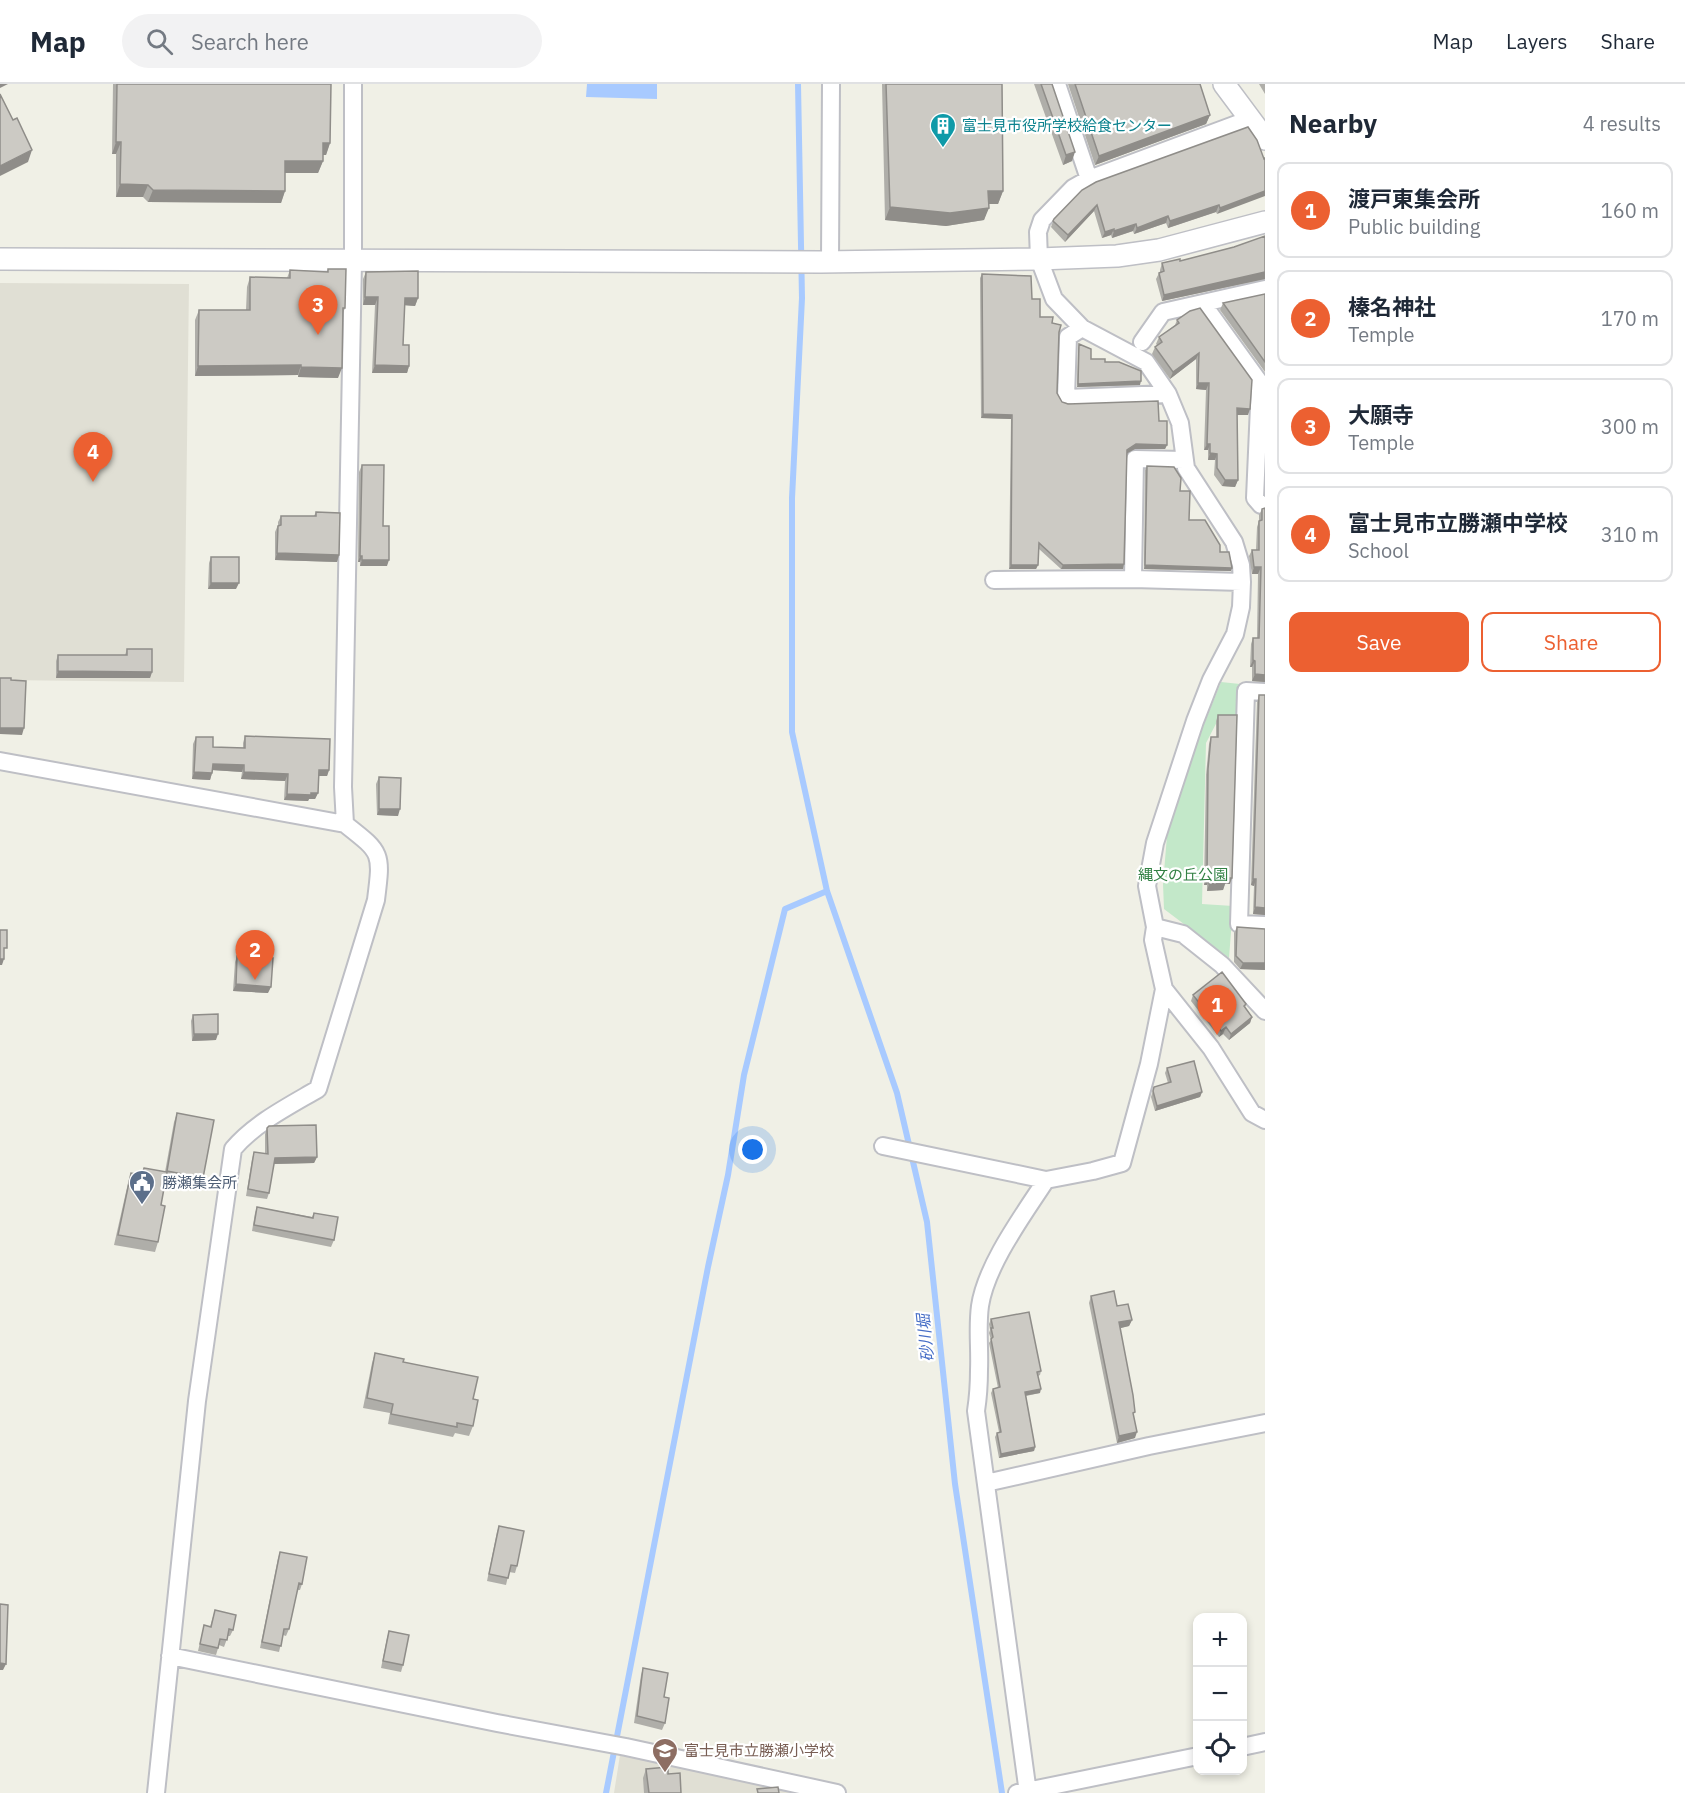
<!DOCTYPE html>
<meta charset="utf-8">
<style>
:root{--surface:#fff;--page:#f2f2f3;--text:#1f2937;--muted:#747a83;--line:#e0e1e3;--accent:#ec6031}
body{margin:0;font-family:"IBM Plex Sans","Noto Sans JP",sans-serif;background:var(--page);color:var(--text)}
.controls{position:absolute;right:18px;bottom:18px;display:grid;overflow:hidden;border-radius:12px;box-shadow:0 3px 9px #0003}
.controls button{width:54px;height:54px;display:grid;place-items:center;padding:0;border:0;border-bottom:2px solid var(--line);background:var(--surface);color:var(--text);font:30px sans-serif}
.you{position:absolute;left:753px;top:1066px;width:21px;height:21px;margin:-15px;border:4px solid #fff;border-radius:50%;background:#1a73e8;box-shadow:0 0 0 9px #1a73e833}
.badge{display:grid;place-items:center;width:39px;height:39px;border-radius:50%;background:var(--accent);color:#fff;font-size:20px;font-weight:700}
.pin{position:absolute;translate:-50% -50px;filter:drop-shadow(0 2px 3px #0008)}
.pin::after{content:'';position:absolute;top:32px;width:21px;height:18px;background:inherit;clip-path:polygon(0 0,100% 0,50% 100%)}
.list{margin:0;padding:0;list-style:none}
h2{display:flex;justify-content:space-between;align-items:center;height:78px;margin:0;padding:0 24px;font-size:26px}
h2 small{font-size:20px;font-weight:400;color:var(--muted)}
.list li{display:grid;grid-template-columns:39px 1fr auto;gap:18px;align-items:center;box-sizing:border-box;height:96px;margin:0 12px 12px;padding:0 12px;border:2px solid var(--line);border-radius:12px}
.list b{display:block;font-size:22px;white-space:nowrap}
.list p{margin:0;font-size:20px;white-space:nowrap;color:var(--muted)}
.list em{font-size:20px;font-style:normal;color:var(--muted)}
.actions{display:flex;gap:12px;padding:18px 24px}
.actions a{flex:1;padding:14px 0;border:2px solid var(--accent);border-radius:12px;text-align:center;font-size:21px;color:var(--accent)}
.actions .main{background:var(--accent);color:#fff}
.icon{flex:none;width:33px;height:33px;fill:none;stroke:currentColor;stroke-width:2;stroke-linecap:round;stroke-linejoin:round}
.map{position:relative;flex:none;width:1265px;height:1709px;overflow:hidden}
header{display:flex;align-items:center;gap:36px;box-sizing:border-box;height:84px;padding:0 30px;background:var(--surface);border-bottom:2px solid var(--line)}
header strong{font-size:28px}
nav{display:flex;gap:33px;margin-inline-start:auto;font-size:21px}
.search{width:420px;height:54px;background:var(--page);display:flex;align-items:center;gap:15px;box-sizing:border-box;padding:0 21px;border-radius:33px;color:var(--muted);font-size:22px}
main{display:flex}
aside{flex:1;background:var(--surface)}
.map>svg:first-child{display:block}
</style>
<header>
<strong>Map</strong>
<div class="search"><svg class="icon" aria-label="search" viewBox="0 0 24 24"><circle cx="10" cy="10" r="6"/><path d="M15 15l6 6"/></svg>Search here</div>
<nav><a>Map</a><a>Layers</a><a>Share</a></nav>
</header>
<main>
<div class="map">
<svg width="1265" height="1709" viewBox="0 0 1265 1709">
<rect width="100%" height="100%" fill="#f0f0e6"/>
<path fill="#e0dfd4" d="M0,199l189,1 -5,398 -184,-2z
M620,1671l187,38h-193z"/>
<path fill="#c3e8c9" d="M1221,598l19,2 -2,34h-19l-13,25 -4,161 31,2 -4,52 -65,-49 -1,-25 4,-48 33,-102z"/>
<path fill="#a8caff" d="M587,0h70v15l-71,-2z"/>
<g fill="none" stroke-linecap="round" stroke-linejoin="round">
<path stroke="#a8caff" stroke-width="6" d="M798,0l4,214 -10,200v234l35,159 70,202 30,129 28,262 47,309
M606,1709l102,-526 20,-92 16,-100 41,-166 42,-18"/>
<defs>
<path id="minor" d="M1057,0l32,95
M830,178l1,-178
M1203,220l57,79 -5,115 6,7h4
M1082,244l-14,9 -2,61 102,-4
M1142,258l21,-30 102,-23
M1133,495l2,-120 49,1
M994,496l139,-1 109,3
M1265,608l-19,-1 -7,233 26,1
M0,677l345,63
M1155,843l28,7 39,31 43,46
M1164,905l47,59 41,65 13,7
M883,1062l163,34 47,-9 29,-8 27,-99 15,-75 -11,-49 2,-13 -8,-41 8,-43 40,-122 16,-41 24,-46 6,-27 1,-25 -1,-17 -7,-23 -48,-74 -6,-45 -12,-29 -22,-32 -64,-34 -28,-29 -15,-40 -1,-27 4,-12 31,-32 16,-9 161,-60
M986,1399l163,-37 116,-23
M170,1572l327,67 129,24 211,46
M1242,1663l23,-5
M156,1709l41,-392 36,-252c22,-26 56,-43 85,-60l58,-189c6,-48 6,-47 -31,-76l-2,-37 10,-527v-176
M1017,1709l181,-37
M1028,1709l-52,-382c2,-13 3,-27 3,-41 1,-22 -2,-42 1,-64 6,-41 44,-92 66,-126"/>
<path id="tertiary" d="M1224,0l41,55
M0,175l821,3 218,-3 78,-3 42,-6 106,-28"/>
</defs>
<use href="#minor" stroke="#bebfc5" stroke-width="20"/>
<use href="#tertiary" stroke="#bebfc5" stroke-width="24"/>
<use href="#minor" stroke="#fff" stroke-width="16"/>
<use href="#tertiary" stroke="#fff" stroke-width="21"/>
</g>
<path fill="#afaea9" d="M113,0h218l-1,59 -4,12h-3v6l-5,12h-33v18l-4,12 -133,-1 -5,-5h-27v-43h-4z
M882,0h120l1,107 -5,13h-9l-5,16 -38,6 -61,-6z
M1034,0h18l20,77 -9,4z
M1068,0h132l10,31 -4,9 -111,41z
M1259,0h6v10z
M1257,56l-40,74 -1,-2 -48,16 -2,-5 -32,11 -1,-3 -21,7 -1,-3 -9,3 -8,-27 -29,31 -14,-15 3,-8z
M1265,152v43l-103,22 -6,-22 3,-6 1,-1v-2l2,-7 18,-2 54,-14z
M328,185l17,39 -3,7 -4,63 -40,-1v-2l-103,1v-56l4,-10h47l1,-23 3,-10 37,1 3,-8 37,2z
M366,188l52,26 -3,8 -11,-1 -1,40 6,21 -2,7h-35l3,-68h-12v-26z
M982,190l50,25 8,18 12,6 7,9 -2,61 5,9 97,19 8,24 -2,4h-30l-8,4 -4,116h-62l-22,-20 -1,16 -2,4h-27l2,-150 -30,-1 -1,-140z
M1265,210v78l-45,-62 3,-7z
M1177,236l71,95h-11l1,65 -3,7 -13,-1 -8,-11 1,-15h-7v-10h-4l2,-60 -10,-1v-30l-26,20 -18,-25 3,-7 2,-2 -1,-1 3,-7 16,-12z
M1079,260l12,15 14,3 35,23 -63,2 1,-39z
M362,381l21,61 4,40h-27v-4h-2l1,-90z
M1147,382l33,25 9,29 31,32 11,19 -87,-2 1,-99z
M1265,424v174l-13,-1v-14h-2l1,-23 2,-6h4l1,-64h-6l-3,-18 3,-6h4l1,-23 2,-6v-6l3,-6z
M316,428l23,43 -2,7 -62,-2v-28l3,-7v-3l3,-6h33z
M211,473l25,32h-28l1,-26z
M127,565l25,23 -2,6h-94v-17l2,-6h67z
M1259,611h6v220l-12,-1 1,-28 -3,-1 6,-183z
M1218,631l12,169h-5l-2,6 -16,1v-6h-3l2,-110 3,-31 2,-7h5v-16z
M245,652l84,34 -2,6h-8l-1,17 -3,6h-6l-1,2 -24,-1 1,-19 -44,-2 1,-7 -29,-2 -3,10 -18,-1 1,-35 3,-7 17,10 30,1v-5z
M379,693l19,39 -21,-1 -1,-31z
M1237,843l28,2v41l-25,-1 -6,-7v-29z
M237,872l31,37 -35,-2 2,-29z
M1193,911l53,9 -1,4 7,9 -2,6 -21,17 -6,-6 -4,3 -28,-36z
M193,931l23,25 -24,1 -1,-20z
M1167,984l35,24 -2,5 -45,14 -4,-14 3,-10 14,-4 -3,-10z
M177,1029l26,65 -3,9 -35,-6 -4,24 -3,37 -3,10 -41,-7 14,-62 3,-10 10,2 3,-7 21,4 9,-50z
M267,1044l50,29 -3,6 -40,1 -5,29 -2,6 -21,-3 6,-37 2,-7 11,2v-20z
M257,1123l55,10 2,-4 20,27 -3,7 -79,-16 3,-18z
M1091,1212l26,10 15,14 -3,6 -9,2 14,89 1,21 -18,5 -28,-140z
M991,1235l50,52 -1,4 -2,1 2,17 -14,3 9,51 -1,4 -35,7 -4,-21 2,-4 2,-1 -8,-39 2,-4 5,-1 -9,-45 2,-3 -2,-7 1,-3 -1,-6z
M375,1269l28,9 70,37v27l-4,10 -14,-3 -2,4 -65,-13 2,-11 -27,-5 9,-45z
M499,1442l18,40 -2,7 -6,-1 -3,13 -19,-4 10,-49z
M280,1468l22,32 -2,6h-3l-8,39 -3,7 -3,-1 -4,17 -19,-4 18,-90z
M215,1526l18,20 -3,6h-2l-4,11 -5,-2 -3,10 -18,-4 6,-26 6,2z
M389,1547l14,34 -2,7 -20,-4 6,-30z
M643,1584l21,29 1,26 -3,7 -28,-7 7,-48z
M646,1685l22,5 13,19h-37l-1,-15z"/>
<path fill="#8f8d89" d="M0,0h8l-8,4z
M1210,31l-4,9 -111,41 4,-9z
M116,58h5l-5,12h-4z
M323,59h7l-4,12h-7z
M32,66l-4,12 -28,14v-10z
M1075,68l-3,9 -9,4 3,-10z
M285,77h38l-5,12h-37z
M120,100l28,1 -5,12h-27z
M153,106l132,1 -4,12 -133,-1z
M988,107h15l-5,13h-14z
M1265,107v5l-48,18 3,-6z
M1097,121l-3,6 -29,31 3,-7z
M1219,121l-3,7 -48,16 2,-7z
M890,123l99,1 -5,12 -38,6 -61,-6z
M1168,132l-2,7 -32,11 3,-6z
M1136,140l-3,7 -21,7 2,-7z
M1114,145l-3,6 -9,3 3,-6z
M1265,188v7l-103,22 2,-6z
M365,213h13l-3,8h-12z
M405,214h13l-3,8 -13,-1z
M1199,269l-3,6 -26,20 3,-7z
M301,281l-3,10 -103,1 3,-10z
M375,281l34,1 -2,7h-35z
M301,283l41,1 -4,10 -40,-1z
M1141,297l-1,4 -63,2 1,-3z
M1198,299h11l-3,7 -10,-1z
M1237,324l13,1 -2,6h-13z
M983,330l29,1 -1,4 -30,-1z
M1136,360l31,1 -2,4h-30l-9,5 1,-4z
M1207,360h3l-2,6h-4z
M1210,369l7,1 -2,6h-7z
M1225,396h13l-3,7 -13,-1z
M277,469l62,2 -2,7 -62,-2z
M360,472h2l-2,6h-2z
M362,476h27l-2,6h-27z
M1124,480l-1,5h-62l2,-4z
M1011,481h27l-2,4h-27z
M1145,481l87,3 -1,3 -87,-2z
M1254,483h7l-3,7h-6z
M211,499h28l-3,6h-28z
M1253,576l2,1 -3,6h-2z
M58,587l94,1 -2,6h-94z
M1255,590l10,1v7l-13,-1z
M0,644h24l-2,7 -22,-1z
M213,680l31,1 -2,7 -31,-2z
M319,686h10l-2,6h-10z
M194,688l18,1 -2,7 -18,-1z
M244,688l44,2 -3,7 -44,-2z
M318,709l-3,6h-6l-1,2 -24,-1 3,-6z
M379,725h21l-2,7 -21,-1z
M1207,794l2,1 -2,6h-3z
M1225,794h7l-2,6h-5l-2,6 -16,1 2,-7z
M1253,795h3l-2,7 -3,-1z
M1255,823l10,1v7l-12,-1z
M0,875h4l-2,6h-2z
M1243,879h22v7l-25,-1z
M236,900l35,3 -3,6 -35,-2z
M1252,933l-2,6 -21,17 2,-6z
M1226,943l-3,7 -4,3 2,-6z
M194,950h24l-2,6 -24,1z
M1202,1008l-2,5 -45,14 2,-5z
M317,1073l-3,6 -41,1 2,-6z
M1132,1236l-3,6 -12,3 2,-7z
M1041,1305l-1,4 -17,3 2,-4z
M1137,1348l-2,6 -18,5 2,-7z
M1035,1363l-1,4 -35,7 2,-4z
M0,1579l6,1 -3,6h-3z"/>
<path fill="#cccac4" stroke="#8f8d89" stroke-width="1.5" d="M117,0h214l-1,59h-7v18h-38v30l-132,-1 -5,-5 -28,-1 1,-42h-5z
M886,0h116l1,107h-15l1,17 -39,5 -60,-6z
M1041,0h11l23,68 -9,3z
M1075,0h125l10,31 -111,41z
M0,10l13,26 4,-2 15,32 -32,16z
M1248,43l9,13 7,19 1,-1v33l-45,17 -1,-3 -49,16 -2,-5 -31,12 -1,-4 -22,7v-2l-9,3 -8,-27 -29,30 -15,-14 1,-2 28,-29 14,-8z
M1265,152v36l-101,23 -5,-22 5,-2 -2,-8 18,-4v2l54,-14z
M328,185h18l-1,39h-2l-1,60 -41,-1v-2l-103,1 1,-56h51v-33l40,1v-8l38,2z
M418,187v27h-13l-2,47h6v21l-34,-1 3,-68h-13l1,-25z
M982,190l49,2 1,23h8v18h13l-1,6 9,2 -2,7 -2,61 5,9 6,2 90,-3 1,20h8v24l-31,-1 -9,6 -3,114 -61,1 -24,-22 -1,22h-27l1,-150 -29,-1z
M1265,210v68l-42,-59z
M1200,224l52,72 -2,29 -13,-1 1,72h-13l-8,-12v-14l-7,-1v-9h-3l2,-61h-11l1,-30 -26,19 -18,-25 7,-5 -3,-5 20,-14 -2,-3 13,-9z
M1079,260l12,5v10h14v3h14l22,9v10l-63,3z
M362,381h22l-1,61h6v34h-27v-4h-2z
M1147,382l27,1 7,11 -1,13h10l-1,29h16l15,25v7h9l3,16 -87,-3z
M1265,424v167l-10,-1v-13l-2,-1v-22h6l2,-71h-7l-2,-17h7v-29l3,-1v-11z
M316,428l24,1 -1,42 -62,-2 1,-27 3,-1v-9h35z
M211,473h28v26h-28z
M127,565h25v23l-94,-1v-16h69z
M0,594h11v2l15,1 -2,47h-24z
M1259,611h6v213l-10,-1 1,-28h-3z
M1218,631h19l-5,163h-7v5l-16,1v-5l-2,-1 1,-109 3,-32h7z
M245,652l85,3 -1,31h-10l-1,23h-7v2l-24,-1 1,-20 -44,-2v-7l-31,-1 -1,9 -18,-1 2,-35h17v10l32,1z
M379,693l22,1 -1,31h-21z
M1237,843l28,2v34h-22l-7,-7z
M0,846h7v18h-3v11h-4z
M237,872l36,2 -2,29 -35,-3z
M1222,888l24,32 -2,2 8,11 -21,17 -5,-7 -5,4 -28,-36z
M218,930v20h-24l-1,-19z
M1194,977l8,31 -45,14 -4,-15 1,-4 17,-5 -4,-14z
M177,1029l37,7 -11,58 -36,-7z
M316,1041l1,32 -42,1 -6,35 -21,-4 6,-37 14,2 -1,-26 2,-2z
M144,1084l23,4 -6,33 4,1 -7,36 -40,-7 13,-62 11,2z
M257,1123l56,11 1,-5 24,4 -4,23 -80,-15z
M1114,1207l3,15 11,-2 4,16 -13,2 14,73 2,17 -2,1 4,19 -18,4 -28,-140z
M1029,1228l12,59 -4,1 4,17 -16,3 10,55 -34,7 -4,-21 4,-1 -8,-43 7,-2 -9,-48 2,-2 -2,-9h2l-2,-9z
M375,1269l29,6 -1,3 75,15 -5,22 5,1 -5,26 -16,-3v4l-66,-13 2,-10 -26,-6z
M499,1442l25,5 -7,35 -6,-1 -3,13 -19,-4z
M280,1468l27,5 -5,27 -3,-1 -10,46h-5l-3,17 -19,-4z
M0,1520l8,1 -2,59 -6,-1z
M215,1526l21,5 -3,15 -4,-1 -2,11 -7,-1 -2,9 -18,-4 4,-19 7,2z
M389,1547l20,4 -6,30 -20,-4z
M643,1584l25,5 -4,24 5,1 -4,25 -28,-7z
M668,1683v7l12,-1 1,20h-32l-3,-24z
M778,1703l1,6h-21l-1,-4z"/>
<defs>
<symbol id="building-pin" viewBox="-11 -11 22 30"><path d="M0 17L-7.5 6A9.5 9.5 0 1 1 7.5 6Z" fill="#0f9aa8" stroke="#fff"/><path d="M-4-6H4V6H1V3H-1V6H-4ZM-2.5-4.3h1.7v1.8h-1.7ZM.8-4.3h1.7v1.8H.8ZM-2.5-1h1.7V.8h-1.7ZM.8-1h1.7V.8H.8Z" fill="#fff"/></symbol>
<symbol id="civic-pin" viewBox="-11 -11 22 30"><path d="M0 17L-7.5 6A9.5 9.5 0 1 1 7.5 6Z" fill="#5c6f8a" stroke="#fff"/><path d="M-.6-6.5H3V-4.5H.6V-3L4-1V1h2V6H-6V1h2V-1L-.6-3ZM-1.2 2.5V6h2.4V2.5Z" fill="#fff"/></symbol>
<symbol id="school-pin" viewBox="-11 -11 22 30"><path d="M0 17L-7.5 6A9.5 9.5 0 1 1 7.5 6Z" fill="#8d6e63" stroke="#fff"/><path d="M0-5L7-2L0 1L-7-2ZM-4 1L0 2.5L4 1V4Q0 6-4 4Z" fill="#fff"/></symbol>
</defs>
<g fill-rule="evenodd">
<use href="#building-pin" x="928" y="27" width="30" height="40"/>
<use href="#civic-pin" x="127" y="1084" width="30" height="40"/>
<use href="#school-pin" x="650" y="1652" width="30" height="40"/>
</g>
<g text-anchor="middle" stroke-width="4.5" stroke-linejoin="round" paint-order="stroke">
<g font-size="15" fill="#0d838f" stroke="#fff" text-anchor="start">
<text x="962" y="47">富士見市役所学校給食センター</text>
</g>
<g font-size="15" fill="#328144" stroke="#fff">
<text x="1183" y="796">縄文の丘公園</text>
</g>
<g font-size="15" fill="#4e5e75" stroke="#fff" text-anchor="start">
<text x="162" y="1104">勝瀬集会所</text>
</g>
<g font-size="15" fill="#785e54" stroke="#fff" text-anchor="start">
<text x="684" y="1672">富士見市立勝瀬小学校</text>
</g>
<g font-size="16" font-style="italic" fill="#476ec6" stroke="#fff">
<text transform="translate(925 1254) rotate(-96)" y="6">砂川堀</text>
</g>
</g>
</svg>
<div class="controls">
<button>+</button>
<button>−</button>
<button><svg class="icon" aria-label="locate" viewBox="0 0 24 24"><circle cx="12" cy="12" r="6"/><path d="M12 2v4M12 18v4M2 12h4M18 12h4"/></svg></button>
</div>
<div class="you"></div>
<div class="pin badge" style="left:1217px;top:951px">1</div>
<div class="pin badge" style="left:255px;top:896px">2</div>
<div class="pin badge" style="left:318px;top:251px">3</div>
<div class="pin badge" style="left:93px;top:398px">4</div>
</div>
<aside>
<h2>Nearby<small>4 results</small></h2>
<ul class="list">
<li><span class="badge">1</span><div><b>渡戸東集会所</b><p>Public building</p></div><em>160 m</em></li>
<li><span class="badge">2</span><div><b>榛名神社</b><p>Temple</p></div><em>170 m</em></li>
<li><span class="badge">3</span><div><b>大願寺</b><p>Temple</p></div><em>300 m</em></li>
<li><span class="badge">4</span><div><b>富士見市立勝瀬中学校</b><p>School</p></div><em>310 m</em></li>
</ul>
<div class="actions"><a class="main">Save</a><a>Share</a></div>
</aside>
</main>
